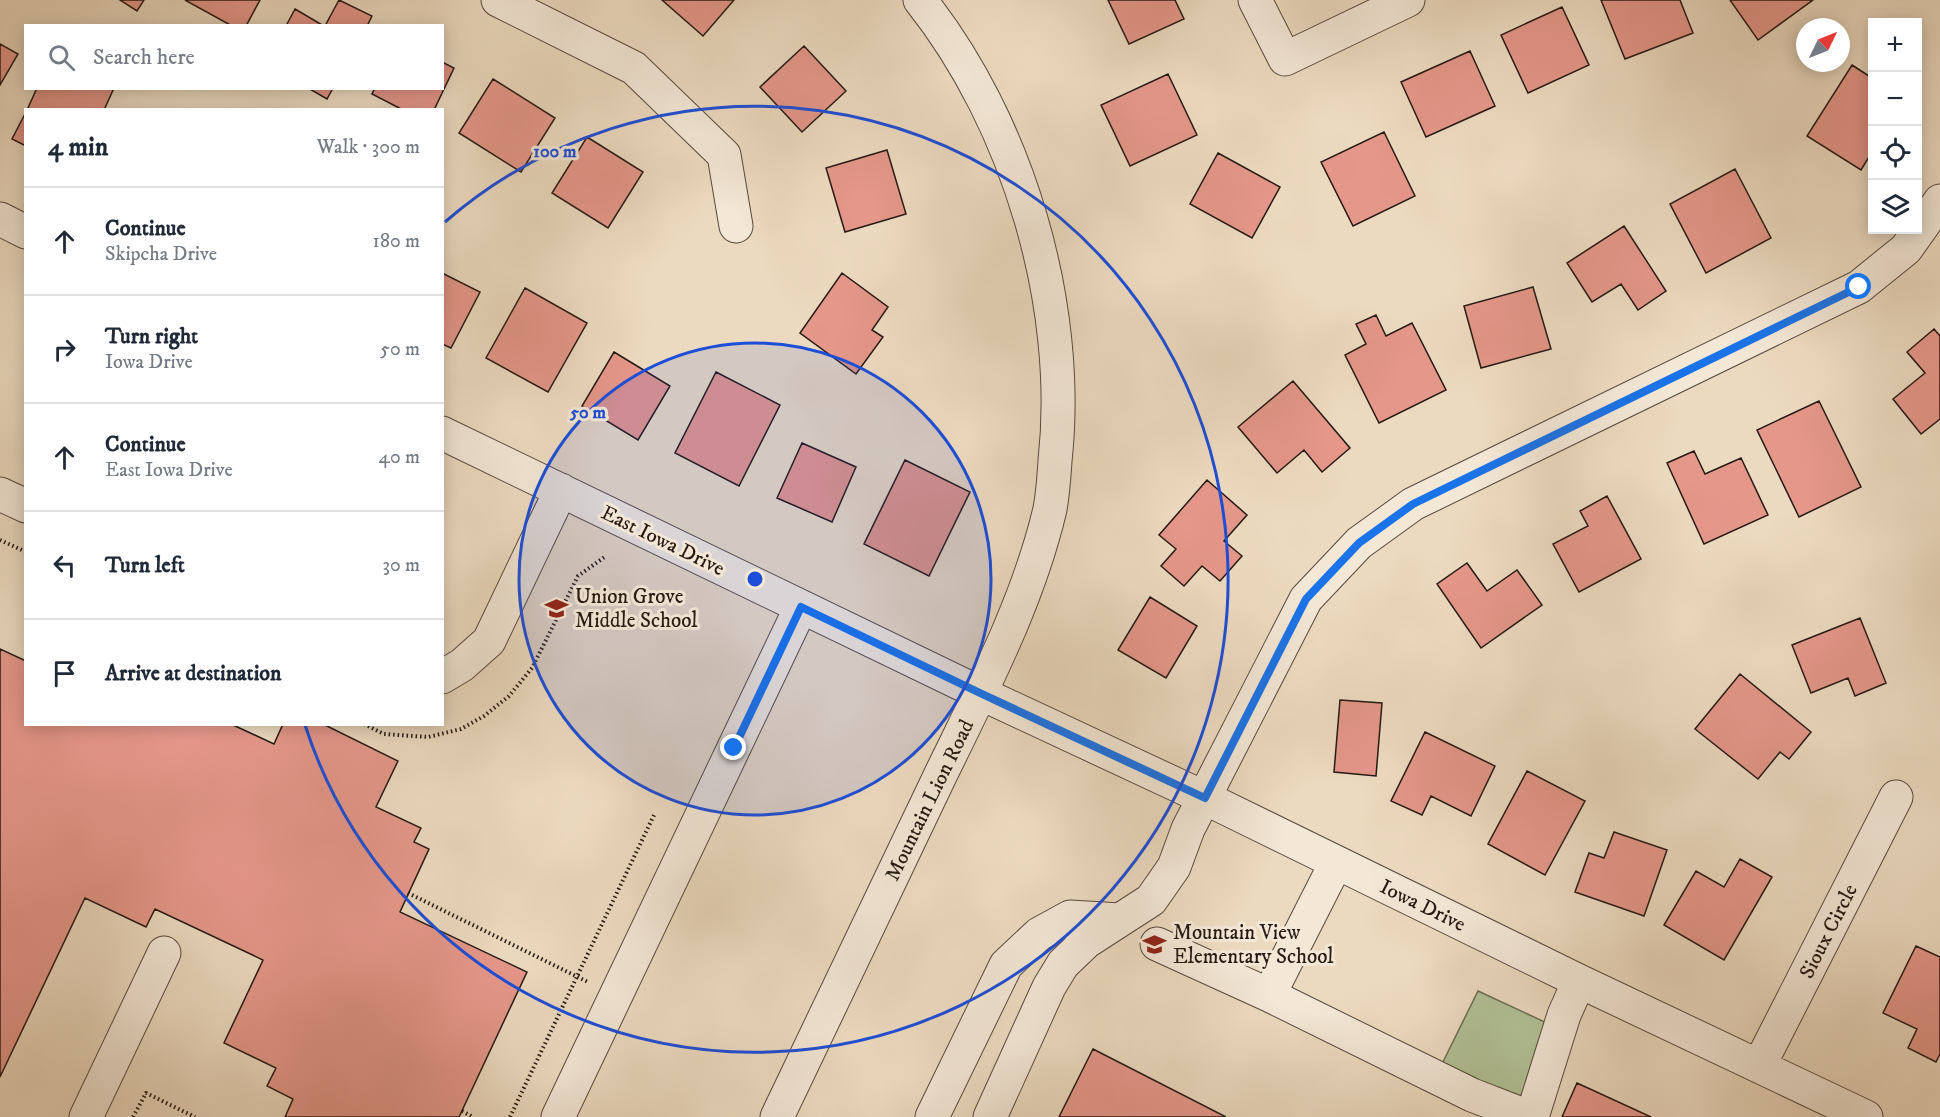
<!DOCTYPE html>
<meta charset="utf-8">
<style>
:root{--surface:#fff;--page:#f6f6f7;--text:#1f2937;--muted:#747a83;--line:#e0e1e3}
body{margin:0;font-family:"IM FELL DW Pica",serif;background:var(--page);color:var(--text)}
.controls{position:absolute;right:18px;top:18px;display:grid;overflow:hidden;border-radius:0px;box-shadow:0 3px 15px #0003}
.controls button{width:54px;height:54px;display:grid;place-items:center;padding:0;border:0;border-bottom:2px solid var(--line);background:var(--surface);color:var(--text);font:30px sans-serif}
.compass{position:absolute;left:1796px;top:18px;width:54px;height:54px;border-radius:50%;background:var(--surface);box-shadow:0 3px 15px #0003;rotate:47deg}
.stop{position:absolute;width:18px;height:18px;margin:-14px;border:4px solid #1a73e8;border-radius:50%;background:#fff}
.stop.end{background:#1a73e8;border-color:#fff;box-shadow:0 2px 6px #0008}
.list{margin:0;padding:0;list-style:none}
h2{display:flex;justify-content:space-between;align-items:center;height:78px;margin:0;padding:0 24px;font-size:26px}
h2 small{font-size:20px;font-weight:400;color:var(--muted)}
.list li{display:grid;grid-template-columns:39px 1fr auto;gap:18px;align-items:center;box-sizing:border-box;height:108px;padding:0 24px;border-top:2px solid var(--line)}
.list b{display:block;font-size:22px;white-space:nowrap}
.list p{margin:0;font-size:20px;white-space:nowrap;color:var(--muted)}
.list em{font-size:20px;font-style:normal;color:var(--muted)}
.icon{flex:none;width:33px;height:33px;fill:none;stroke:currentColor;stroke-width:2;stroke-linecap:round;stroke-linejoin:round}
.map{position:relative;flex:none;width:1940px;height:1117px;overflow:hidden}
.search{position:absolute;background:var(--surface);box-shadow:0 3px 15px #0003;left:24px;top:24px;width:420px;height:66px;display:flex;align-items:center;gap:15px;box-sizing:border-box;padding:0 21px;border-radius:0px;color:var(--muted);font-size:22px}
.panel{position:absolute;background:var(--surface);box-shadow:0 3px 15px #0003;left:24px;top:108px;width:420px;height:618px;border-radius:0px}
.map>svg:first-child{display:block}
</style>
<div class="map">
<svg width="1940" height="1117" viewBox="0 0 1940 1117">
<rect width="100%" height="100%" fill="#ecdac0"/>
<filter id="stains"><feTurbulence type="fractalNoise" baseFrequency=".00333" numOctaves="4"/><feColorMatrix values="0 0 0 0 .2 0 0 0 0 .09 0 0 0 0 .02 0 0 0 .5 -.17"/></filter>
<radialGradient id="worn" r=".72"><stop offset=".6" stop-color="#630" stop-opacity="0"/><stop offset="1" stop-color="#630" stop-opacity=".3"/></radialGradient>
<path fill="#b2c197" stroke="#6b6e55" stroke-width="1.5" d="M1478,991l84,39 -35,61 -20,13 -71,-28z"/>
<path fill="#e5978a" stroke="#241a13" stroke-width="1.5" d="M120,0h24l-7,11z
M185,0h75l-14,26h-14z
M339,0l33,16 -5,10h-42z
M662,0h72l-31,36z
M1108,0h67l9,19 -55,25z
M1601,0h79l13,33 -68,26z
M1730,0h83l-55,40z
M1562,7l27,58 -61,28 -27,-58z
M295,9l29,17h-38z
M0,44l18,10 -18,31z
M804,46l42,45 -44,41 -42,-45z
M1470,51l25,55 -69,31 -25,-55z
M442,62l12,6 -20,42h-31l-31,-16 3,-6h67z
M1852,65l20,13v74l-11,18 -54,-34z
M1168,74l29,61 -67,31 -29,-61z
M493,79l62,39 -34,54 -62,-39z
M37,88h77l-10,22h-77z
M308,88h25l-6,11z
M26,112v34l-14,-7z
M1384,132l31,64 -62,30 -32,-64z
M587,137l56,35 -35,56 -56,-35z
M887,150l19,64 -61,18 -19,-64z
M1218,153l62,34 -28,51 -62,-34z
M1735,169l36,69 -65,35 -36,-69z
M1624,226l42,65 -28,19 -17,-26 -29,18 -25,-39z
M442,273l38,19 -29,56 -9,-4z
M842,273l46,34 -16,23 11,7 -27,37 -56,-41z
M1533,287l18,62 -70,19 -17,-62z
M525,288l62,35 -39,69 -62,-34z
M1376,315l10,21 26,-13 34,67 -67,33 -34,-68 21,-11 -10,-20z
M1934,329l6,7v83l-19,15 -28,-35 32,-26 -18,-21z
M614,352l56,34 -32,54 -56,-34z
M716,372l64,33 -41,81 -64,-33z
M1293,381l57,67 -28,24 -18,-22 -27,23 -39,-46z
M1819,401l42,86 -62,30 -42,-87z
M802,443l54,24 -24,55 -55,-24z
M1694,451l11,23 36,-16 27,57 -64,29 -37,-81z
M905,460l65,32 -41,84 -65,-32z
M1207,480l40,35 -23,26 18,15 -22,25 -18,-15 -18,20 -23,-20 15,-17 -17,-14z
M1607,496l34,63 -62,33 -26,-48 35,-18 -8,-15z
M1467,563l20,28 30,-21 25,35 -61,43 -44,-64z
M1150,597l47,29 -31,52 -48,-28z
M1860,618l26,65 -31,13 -7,-18 -37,15 -19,-48z
M0,649l26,12v63h205l43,20 9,-20h40l75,37 -22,46 45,21 -7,14 15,7 -29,63 127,60 -68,145h-174l8,-18 -26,-13 9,-18 -52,-25 39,-83 -108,-51 -9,18 -61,-29 -85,179z
M1740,674l71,58 -22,27 -9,-7 -22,27 -63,-50z
M1340,700l42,3 -6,73 -42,-4z
M1425,732l70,34 -24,50 -40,-20 -9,19 -31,-14z
M1527,771l58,30 -40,74 -57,-31z
M1614,832l53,18 -23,66 -69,-24 14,-39 15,5z
M1740,859l32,18 -48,83 -60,-35 32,-54 28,16z
M1916,946l24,11v97l-4,8 -28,-14 9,-19 -34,-16z
M1093,1049l133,68h-167z
M1577,1083l74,34h-89z"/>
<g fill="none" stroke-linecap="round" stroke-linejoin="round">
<defs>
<path id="minor" d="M498,0l136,68 90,87 12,71
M1255,0l30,59 123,-59
M0,219l26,13
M442,433l538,260 225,105 374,183 287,136
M0,494l26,12
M442,677l20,-12 27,-24 72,-151
M1157,944l112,51 203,100 57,22
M1269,995l67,-132
M1759,1066l137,-269
M86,1117l78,-164
M558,1117l243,-510
M777,1117c54,-113 108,-226 162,-339 42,-87 89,-175 111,-269 3,-16 4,-33 5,-48 17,-156 -37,-338 -135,-461
M932,1117l74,-152 33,-31 31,-17 50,3
M990,1117l59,-130 14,-23 23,-22 65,-42 23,-33 14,-38 118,-230 53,-56 54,-39 446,-217 47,-38 34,-48
M1532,1117l32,-102 15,-34"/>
</defs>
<use href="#minor" stroke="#564a3e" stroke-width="35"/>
<path stroke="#241a13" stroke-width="4" stroke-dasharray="1.5 3" stroke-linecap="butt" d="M0,540l26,12
M364,724l20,10 44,3 33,-8 23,-13 25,-20 23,-28 46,-92 28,-20
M408,893l180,89
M462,1111l11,6
M133,1117l13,-24 49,24
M510,1117l145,-304"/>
<use href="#minor" stroke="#f3e7d6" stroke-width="33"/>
</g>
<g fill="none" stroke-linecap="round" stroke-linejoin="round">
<path stroke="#1a73e8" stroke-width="8" d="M734,748l67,-141 179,86 225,105 101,-199 53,-56 54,-39 446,-217"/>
</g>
<circle cx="755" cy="579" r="236" fill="#1d4ed8" fill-opacity=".12"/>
<g fill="none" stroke="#1d4ed8" stroke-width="3">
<circle cx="755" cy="579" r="236"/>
<path d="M445 222A473 473 0 1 1 305 725"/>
</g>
<defs>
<symbol id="school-bare" viewBox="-9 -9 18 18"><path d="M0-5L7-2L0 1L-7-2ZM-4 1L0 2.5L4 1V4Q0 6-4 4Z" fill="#8f2418" stroke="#f3e7d6" stroke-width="2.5" paint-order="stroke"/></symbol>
</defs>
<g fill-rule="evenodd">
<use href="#school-bare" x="540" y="592" width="33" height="33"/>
<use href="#school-bare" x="1138" y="928" width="33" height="33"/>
</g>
<g text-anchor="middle" stroke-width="6" stroke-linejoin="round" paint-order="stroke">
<g font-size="21" fill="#241a13" stroke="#f3e7d6">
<text transform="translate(663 540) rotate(26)" y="7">East Iowa Drive</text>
<text transform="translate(929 800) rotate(-64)" y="7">Mountain Lion Road</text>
<text transform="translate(1423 905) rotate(26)" y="7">Iowa Drive</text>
<text transform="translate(1828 931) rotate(-63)" y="7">Sioux Circle</text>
</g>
<g font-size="21" fill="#241a13" stroke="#f3e7d6" text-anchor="start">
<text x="575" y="603">Union Grove<tspan x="575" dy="24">Middle School</tspan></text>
<text x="1173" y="939">Mountain View<tspan x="1173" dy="24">Elementary School</tspan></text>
</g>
</g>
<circle cx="755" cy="579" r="9" fill="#1d4ed8" stroke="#f3e7d6" stroke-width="3"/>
<g font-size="18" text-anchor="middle" font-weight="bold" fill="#1d4ed8" stroke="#f3e7d6" stroke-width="6" stroke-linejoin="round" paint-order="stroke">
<text x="555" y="157">100 m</text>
<text x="588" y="418">50 m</text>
</g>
<rect width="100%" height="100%" filter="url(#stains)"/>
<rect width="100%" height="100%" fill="url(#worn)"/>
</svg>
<div class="controls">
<button>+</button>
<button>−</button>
<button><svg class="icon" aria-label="locate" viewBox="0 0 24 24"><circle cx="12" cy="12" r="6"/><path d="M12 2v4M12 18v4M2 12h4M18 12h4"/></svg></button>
<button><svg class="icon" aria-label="layers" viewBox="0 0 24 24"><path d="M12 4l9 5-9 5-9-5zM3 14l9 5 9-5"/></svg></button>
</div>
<svg class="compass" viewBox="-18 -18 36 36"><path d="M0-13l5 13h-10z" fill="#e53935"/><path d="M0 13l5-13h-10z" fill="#747a83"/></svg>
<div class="stop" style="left:1859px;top:287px"></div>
<div class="stop end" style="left:734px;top:748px"></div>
<div class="search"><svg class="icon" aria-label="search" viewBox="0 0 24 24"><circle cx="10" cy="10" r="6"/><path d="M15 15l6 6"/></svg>Search here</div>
<section class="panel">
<h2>4 min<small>Walk · 300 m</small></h2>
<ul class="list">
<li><svg class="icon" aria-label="ahead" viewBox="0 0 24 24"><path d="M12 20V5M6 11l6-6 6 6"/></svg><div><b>Continue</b><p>Skipcha Drive</p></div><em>180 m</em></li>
<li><svg class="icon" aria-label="right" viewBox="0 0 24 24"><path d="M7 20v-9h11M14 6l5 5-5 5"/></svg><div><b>Turn right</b><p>Iowa Drive</p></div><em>50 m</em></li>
<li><svg class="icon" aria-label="ahead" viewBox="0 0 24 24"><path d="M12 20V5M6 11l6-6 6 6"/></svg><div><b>Continue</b><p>East Iowa Drive</p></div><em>40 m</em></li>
<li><svg class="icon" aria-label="left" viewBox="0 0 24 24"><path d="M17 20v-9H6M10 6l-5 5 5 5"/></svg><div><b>Turn left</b></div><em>30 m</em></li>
<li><svg class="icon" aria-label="arrive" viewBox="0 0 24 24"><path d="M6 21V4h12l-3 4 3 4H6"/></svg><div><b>Arrive at destination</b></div></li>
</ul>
</section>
</div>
